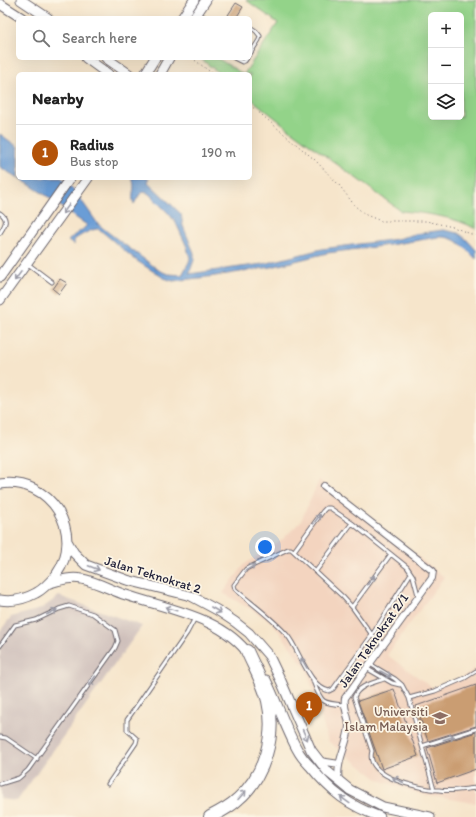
<!DOCTYPE html>
<meta charset="utf-8">
<style>
:root{--surface:#fff;--page:#f6f6f6;--text:#222;--muted:#767676;--line:#e0e0e0;--accent:#b45309}
body{margin:0;font-family:Itim,sans-serif;background:var(--page);color:var(--text)}
.controls{position:absolute;right:12px;top:12px;display:grid;overflow:hidden;border-radius:6px;box-shadow:0 4px 16px #0002}
.controls button{width:36px;height:36px;display:grid;place-items:center;padding:0;border:0;border-bottom:1px solid var(--line);background:var(--surface);color:var(--text);font:20px sans-serif}
.you{position:absolute;left:265px;top:547px;width:14px;height:14px;margin:-10px;border:3px solid #fff;border-radius:50%;background:#1a73e8;box-shadow:0 0 0 6px #1a73e833}
.badge{display:grid;place-items:center;width:26px;height:26px;border-radius:50%;background:var(--accent);color:#fff;font-size:13px;font-weight:700}
.pin{position:absolute;translate:-50% -33px;filter:drop-shadow(0 1px 2px #0008)}
.pin::after{content:'';position:absolute;top:21px;width:14px;height:12px;background:inherit;clip-path:polygon(0 0,100% 0,50% 100%)}
.list{margin:0;padding:0;list-style:none}
h2{display:flex;justify-content:space-between;align-items:center;height:52px;margin:0;padding:0 16px;font-size:17px}
h2 small{font-size:13px;font-weight:400;color:var(--muted)}
.list li{display:grid;grid-template-columns:26px 1fr auto;gap:12px;align-items:center;box-sizing:border-box;height:56px;padding:0 16px;border-top:1px solid var(--line)}
.list b{display:block;font-size:15px;white-space:nowrap}
.list p{margin:0;font-size:13px;white-space:nowrap;color:var(--muted)}
.list em{font-size:13px;font-style:normal;color:var(--muted)}
.icon{flex:none;width:22px;height:22px;fill:none;stroke:currentColor;stroke-width:2;stroke-linecap:round;stroke-linejoin:round}
.map{position:relative;flex:none;width:476px;height:817px;overflow:hidden}
.search{position:absolute;background:var(--surface);box-shadow:0 4px 16px #0002;left:16px;top:16px;width:236px;height:44px;display:flex;align-items:center;gap:10px;box-sizing:border-box;padding:0 14px;border-radius:6px;color:var(--muted);font-size:15px}
.panel{position:absolute;background:var(--surface);box-shadow:0 4px 16px #0002;left:16px;top:72px;width:236px;height:108px;border-radius:6px}
.map>svg:first-child{display:block}
</style>
<div class="map">
<svg width="476" height="817" viewBox="0 0 476 817">
<rect width="100%" height="100%" fill="#fcf5e5"/>
<filter id="ink" filterUnits="userSpaceOnUse"><feTurbulence type="fractalNoise" baseFrequency=".025" numOctaves="2"/><feDisplacementMap in="SourceGraphic" scale="8" xChannelSelector="R" yChannelSelector="G"/><feConvolveMatrix kernelMatrix="1 2 1 2 8 2 1 2 1" color-interpolation-filters="sRGB"/></filter>
<filter id="wash" filterUnits="userSpaceOnUse"><feTurbulence type="fractalNoise" baseFrequency=".012" numOctaves="4" result="noise"/><feDisplacementMap in="SourceGraphic" scale="16" xChannelSelector="R" yChannelSelector="G"/><feGaussianBlur stdDeviation="0.9" result="paint"/><feColorMatrix in="noise" values="0 0 0 0 0 0 0 0 0 0 0 0 0 0 0 0 0 1.4 0 .05"/><feComposite in="paint" operator="in"/></filter>
<g filter="url(#wash)">
<rect width="100%" height="100%" fill="#f6e5cb"/>
<path fill="#f3d4bf" d="M319,480l125,97 -57,78 46,33 29,-10 14,-10v135l-53,-8 -44,-15 -51,-39 -21,-71 -35,-48 -49,-29 22,-29 37,-24 19,-19z"/>
<path fill="#cfc0bb" d="M59,596l83,30 -125,175 -17,-2v-168l11,-14 30,-8z"/>
<path fill="#93d389" stroke="#5a7a62" fill-rule="evenodd" d="M246,0h230v229c-20,-12 -51,-16 -75,-18l-108,-79 -43,-34v-24h-6l34,-51zM431,15h30v102h-30z
M200,58h17l26,16h-23z"/>
<path fill="#6a9dd6" stroke="#466088" d="M0,134l18,13v31l-18,-11z
M19,178h43l12,12 24,34 11,9 51,38 8,3 14,1 7,-13 1,-4 -3,-11 -11,-24 -6,-8 -22,-22 -5,-1 -3,2 -6,10c-4,-10 3,-15 -2,-26h17l-1,4 33,32 2,12 11,27v7l-5,14 74,-10 59,-15 75,-10 18,-5 28,-4 15,3 8,6 10,11v9c-12,-12 -20,-23 -38,-22l-49,8 -62,8 -56,14 -56,9 -42,5 -9,-3 -27,-17 -38,-32c-6,-1 -20,7 -25,11v5l-6,-4c5,-7 14,-9 19,-16l-9,-6 -31,-23z"/>
<g id="blocks">
<path fill="#ca9d72" d="M236,3l7,4 -7,11h-4l-4,-3z
M60,279l7,4 -8,11 -6,-5z
M476,685v41l-48,15 -12,-35z
M394,689l24,67 -36,13 -24,-68z
M476,732v37l-39,14 -10,-35z"/>
</g>
</g>
<g filter="url(#ink)">
<use href="#blocks" fill-opacity="0" stroke="#6c666d" stroke-width="1"/>
<g fill="none" stroke-linecap="round" stroke-linejoin="round">
<defs>
<path id="lane" d="M199,14l7,4
M250,27l6,4 4,5 -1,4 -9,14
M234,58l8,4 3,-1 2,-3
M0,213c9,6 5,12 0,20
M28,264l24,18
M294,551l29,-40 3,-3h4l22,15 55,44 6,9 5,19
M316,571l36,-48
M352,607l39,-53
M383,644l-11,-9 -20,-28 -9,-10 -52,-48h-3l-38,18 -4,2 -12,16 1,4c17,15 37,29 52,46 12,14 22,52 42,56l4,-2 39,-54 39,-62
M0,646l15,-21 21,-5 23,-11 10,-3 24,8 22,16 3,11 -3,7 -87,122 -9,8 -19,6
M370,664l25,15 7,6 7,13 25,92
M366,668l26,15 8,2
M384,679c-11,4 -25,6 -30,18l18,54c-8,26 48,38 67,39 12,2 25,-1 37,-2
M313,681c9,22 8,22 31,24
M409,698l26,-7 30,-13 11,-7
M0,737l6,1 31,21
M422,746l54,-17
M108,784l28,-41 1,-4 -10,-9v-10l60,-87 8,-15"/>
<path id="street" d="M324,486l109,85 -1,7 -87,120c-2,10 4,18 4,28 -1,18 -14,37 -10,55
M320,761l19,3"/>
<path id="secondary" d="M21,0l27,18
M0,4l22,14
M182,18l12,-18
M194,18l12,-18
M86,58l22,16
M106,58l23,16
M145,74l10,-16
M160,74l9,-16
M0,277l70,-99
M0,300l88,-122
M0,484c50,-8 86,49 56,91 -6,7 -12,14 -20,18 -11,6 -24,9 -36,7
M67,541l7,12 12,12 41,15 64,16 26,14 18,12 14,11 20,23 12,25 30,69 17,22 22,18 33,17 47,10
M50,583c11,-3 20,-6 32,-4 15,3 29,11 44,16 41,14 97,22 124,61
M266,680c11,22 19,47 31,69 3,6 8,12 13,17 22,27 38,39 70,51"/>
<path id="highway" d="M210,817c10,-5 20,-10 28,-18 27,-23 38,-64 30,-98 -4,-17 -14,-34 -21,-50"/>
</defs>
<use href="#lane" stroke="#6c666d" stroke-width="5"/>
<use href="#street" stroke="#6c666d" stroke-width="8"/>
<use href="#secondary" stroke="#6c666d" stroke-width="11"/>
<use href="#highway" stroke="#6c666d" stroke-width="14"/>
<path stroke="#6c666d" stroke-width="1" stroke-dasharray="1 3" stroke-linecap="butt" d="M192,58l21,16
M250,105l65,55 24,25 16,21 11,9 15,6h45l27,6 23,9"/>
<use href="#lane" stroke="#fff" stroke-width="3"/>
<use href="#street" stroke="#fff" stroke-width="6"/>
<use href="#secondary" stroke="#fff" stroke-width="9"/>
<use href="#highway" stroke="#fff" stroke-width="12"/>
</g>
<defs><path id="oneway-shaft" d="M-6 0H5M1.5-3L5.5 0L1.5 3" fill="none" stroke-width="1.6" stroke-linecap="round" stroke-linejoin="round"/></defs>
<g stroke="#9c9ca7">
<use href="#oneway-shaft" transform="translate(66 209) rotate(126)"/>
<use href="#oneway-shaft" transform="translate(18 276) rotate(126)"/>
<use href="#oneway-shaft" transform="translate(317 519) rotate(-54)"/>
<use href="#oneway-shaft" transform="translate(94 568) rotate(21)"/>
<use href="#oneway-shaft" transform="translate(250 568) rotate(-32)"/>
<use href="#oneway-shaft" transform="translate(371 580) rotate(-53)"/>
<use href="#oneway-shaft" transform="translate(171 609) rotate(-163)"/>
<use href="#oneway-shaft" transform="translate(216 610) rotate(30)"/>
<use href="#oneway-shaft" transform="translate(52 612) rotate(-27)"/>
<use href="#oneway-shaft" transform="translate(304 663) rotate(-120)"/>
<use href="#oneway-shaft" transform="translate(386 674) rotate(28)"/>
<use href="#oneway-shaft" transform="translate(92 681) rotate(125)"/>
<use href="#oneway-shaft" transform="translate(305 735) rotate(66)"/>
<use href="#oneway-shaft" transform="translate(449 738) rotate(-17)"/>
<use href="#oneway-shaft" transform="translate(398 780) rotate(-156)"/>
<use href="#oneway-shaft" transform="translate(242 795) rotate(-48)"/>
<use href="#oneway-shaft" transform="translate(345 800) rotate(-144)"/>
</g>
</g>
<defs>
<symbol id="university-bare" viewBox="-9 -9 18 18"><path d="M0-5L7-2L0 1L-7-2ZM-4 1L0 2.5L4 1V4Q0 6-4 4Z" fill="#8d6e63" stroke="#fcf5e5" stroke-width="2.5" paint-order="stroke"/></symbol>
</defs>
<g fill-rule="evenodd">
<use href="#university-bare" x="429" y="707" width="22" height="22"/>
</g>
<g text-anchor="middle" stroke-width="3.5" stroke-linejoin="round" paint-order="stroke">
<g font-size="13" fill="#22223b" stroke="#fcf5e5">
<text transform="translate(153 574) rotate(17)" y="5">Jalan Teknokrat 2</text>
<text transform="translate(373 640) rotate(-55)" y="5">Jalan Teknokrat 2/1</text>
</g>
<g font-size="13" fill="#785e54" stroke="#fcf5e5" text-anchor="end">
<text x="428" y="716">Universiti<tspan x="428" dy="15">Islam Malaysia</tspan></text>
</g>
</g>
</svg>
<div class="controls">
<button>+</button>
<button>−</button>
<button><svg class="icon" aria-label="layers" viewBox="0 0 24 24"><path d="M12 4l9 5-9 5-9-5zM3 14l9 5 9-5"/></svg></button>
</div>
<div class="you"></div>
<div class="pin badge" style="left:309px;top:725px">1</div>
<div class="search"><svg class="icon" aria-label="search" viewBox="0 0 24 24"><circle cx="10" cy="10" r="6"/><path d="M15 15l6 6"/></svg>Search here</div>
<section class="panel">
<h2>Nearby<small></small></h2>
<ul class="list">
<li><span class="badge">1</span><div><b>Radius</b><p>Bus stop</p></div><em>190 m</em></li>
</ul>
</section>
</div>
